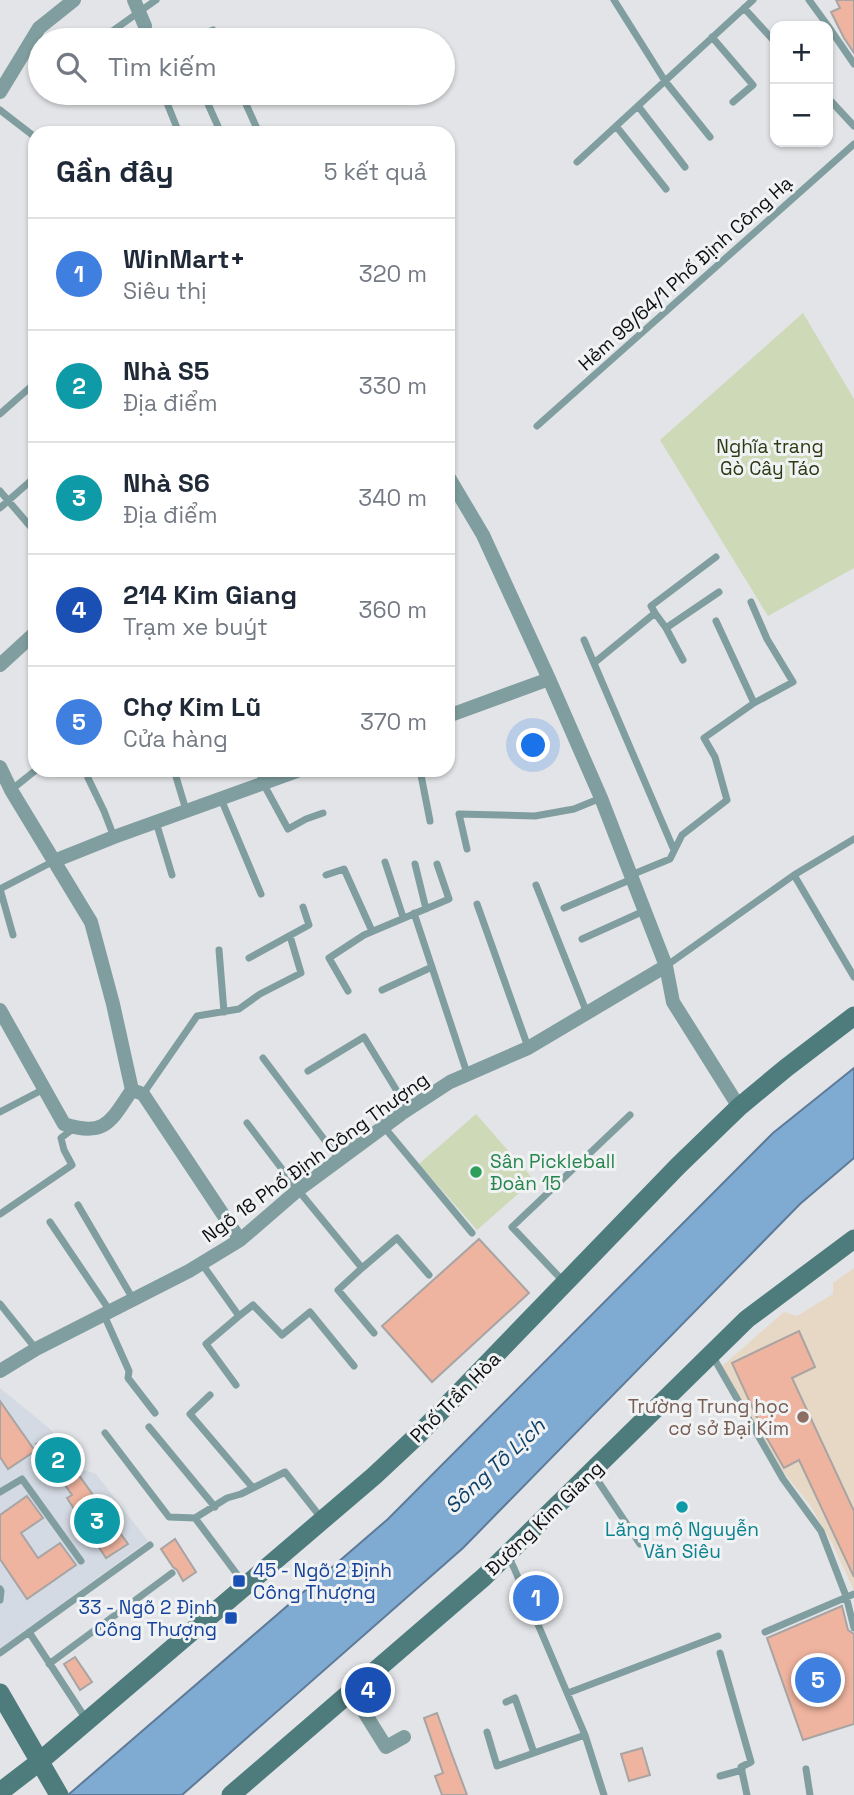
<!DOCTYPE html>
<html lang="vi">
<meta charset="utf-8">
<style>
:root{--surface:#fff;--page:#f6f6f7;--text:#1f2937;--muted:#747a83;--line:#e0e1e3;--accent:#7a6d08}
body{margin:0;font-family:"Space Grotesk",sans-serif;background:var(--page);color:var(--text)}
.controls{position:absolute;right:21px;top:21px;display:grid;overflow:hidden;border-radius:14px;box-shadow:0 2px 5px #0004}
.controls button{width:63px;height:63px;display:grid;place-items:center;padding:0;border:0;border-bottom:2px solid var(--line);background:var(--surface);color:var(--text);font:35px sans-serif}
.you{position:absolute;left:534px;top:746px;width:24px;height:24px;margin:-18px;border:5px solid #fff;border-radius:50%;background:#1a73e8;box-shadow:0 0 0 10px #1a73e833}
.badge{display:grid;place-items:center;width:46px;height:46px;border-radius:50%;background:var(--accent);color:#fff;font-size:23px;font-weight:700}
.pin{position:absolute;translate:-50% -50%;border:4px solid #fff;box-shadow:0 2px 7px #0006}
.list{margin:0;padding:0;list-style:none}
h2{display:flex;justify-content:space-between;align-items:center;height:91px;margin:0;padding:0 28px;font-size:30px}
h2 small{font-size:23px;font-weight:400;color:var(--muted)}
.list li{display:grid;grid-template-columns:46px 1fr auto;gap:21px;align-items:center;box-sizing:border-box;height:112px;padding:0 28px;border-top:2px solid var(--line)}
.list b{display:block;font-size:26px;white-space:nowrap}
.list p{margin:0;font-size:23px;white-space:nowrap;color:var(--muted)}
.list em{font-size:23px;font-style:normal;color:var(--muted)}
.icon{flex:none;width:38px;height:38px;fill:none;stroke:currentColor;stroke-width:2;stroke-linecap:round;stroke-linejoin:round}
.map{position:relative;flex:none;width:854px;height:1795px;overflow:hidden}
.search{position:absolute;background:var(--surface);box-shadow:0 2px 5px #0004;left:28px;top:28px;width:427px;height:77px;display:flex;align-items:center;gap:18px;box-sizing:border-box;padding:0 24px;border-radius:38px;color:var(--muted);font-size:26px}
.panel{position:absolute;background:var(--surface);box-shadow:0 2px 5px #0004;left:28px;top:126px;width:427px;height:651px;border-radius:21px}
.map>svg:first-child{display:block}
</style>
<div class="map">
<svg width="854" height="1795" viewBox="0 0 854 1795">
<rect width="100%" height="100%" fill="#e3e4e7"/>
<path fill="#d4dae3" d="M0,1388l50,41 29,39 17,6 52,67 -148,108z"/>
<path fill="#e7d8c5" d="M854,1268v323l-21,-46 -23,-40 -29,-36 -59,-103 62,-54 13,4 36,-22v-11z"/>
<path fill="#ced9b7" d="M803,313l51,86v169l-86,48 -108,-176z
M476,1114l58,66 -57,50 -58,-66z"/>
<path fill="#7faad2" stroke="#5d7b98" stroke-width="2" d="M854,1068v90l-54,46 -337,344 -281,247h-114l320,-276 385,-386z"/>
<path fill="#efb49f" stroke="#a7a4a3" stroke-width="2" d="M836,0h18v53l-10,-15 -13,-26 9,-4z
M479,1239l50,54 -97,89 -50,-56z
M799,1331l16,36 -23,11 62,133v66l-55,-117 -15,8 -19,-33 -33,-72z
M0,1401l35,50 -27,18 -8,-12z
M51,1436l77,108 -22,14 -39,-60 5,-3 -36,-51z
M27,1496l16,22 -22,15 17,25 22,-15 16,22 -49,34 -27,-40v-44z
M175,1539l21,33 -13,9 -6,-11 -4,-3 -12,-18z
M842,1606l6,24 6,4v90l-51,16 -36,-102z
M75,1657l17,25 -12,8 -16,-26z
M437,1713l14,39 16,43h-25l-7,-19 8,-3 -19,-55z
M642,1748l8,27 -21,6 -8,-27z"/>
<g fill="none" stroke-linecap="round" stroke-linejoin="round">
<path stroke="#809e9f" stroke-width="7" d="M614,0l51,81 45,56
M809,0l19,26
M744,8l31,34
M145,26l2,14
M828,26l26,38
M712,37l41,48 -20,17
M104,40v-3l52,-37
M191,40l22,-10 5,10
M115,93v4
M163,93l16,40
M203,93l18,40
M241,93l18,40
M828,98l26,28
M638,106l47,61
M0,110l35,27
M616,126l50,63
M577,162l176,-162
M0,414l35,-31
M537,426l317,-282
M0,491l35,41
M0,508l35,-31
M751,602l16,37 26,43 -39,21
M655,613l-4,-7 65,-49
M666,628l53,-36
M584,640l90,210
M594,663l61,-50 11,15 17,32
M174,770l12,40
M259,770l4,13 25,46 18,-10 17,-6
M420,770l10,51
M88,778l16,33 10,26
M11,790l25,-20
M221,799l40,95
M156,822l16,53
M467,849l-8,-35 76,2 39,-7 27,-11
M385,862l18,55
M415,864l11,45
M326,875l18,-6 28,62
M631,875l39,-16 12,-24 45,-35 -12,-43 -11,-19 50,-35 -38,-82
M794,875l60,102
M536,885l51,128
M0,889l54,-28
M0,889l13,46
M477,904l51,143
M564,908l68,-29
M414,913l53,160
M582,939l62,-28
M219,950l5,62
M249,958l60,-33 -6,-18
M666,966l128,-91 60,-36
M382,990l50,-23
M348,991l-19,-33 35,-23 85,-36 -12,-35
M263,1058l76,101
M308,1071l56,-34 44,72
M143,1094l54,-78 42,-7 21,-15 41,-21 -11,-37
M0,1112l44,-23
M247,1123l51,67 64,78 -24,22 36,43
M384,1127l88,106
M78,1205l55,94
M0,1214l72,-49 -8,-15 -3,-12 13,-10
M50,1222l60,89
M202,1264l37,52 14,-11 29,30 28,-23 44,54
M362,1268l35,-30 32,37
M563,1281l-51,-54 118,-112
M0,1304l36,45
M104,1315l25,56 -1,7 27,35
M712,1355l71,124 38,52 25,65 8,32
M236,1385l-30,-41 33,-28
M210,1395l-20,19 63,74
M149,1427l66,80
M105,1433l64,84 26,1 32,-20 14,-4 44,-22 37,47
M592,1472l48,72
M0,1492l22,-13 59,82
M195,1518l50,67
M508,1556l6,12 71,167 19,60
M0,1589l1,2 -1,9
M29,1632l57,87
M765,1632l89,-38
M0,1653l150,-108
M720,1653l31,109 -10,5 6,28
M49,1664l123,-91
M568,1693l150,-57
M506,1702l9,-4 19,55
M487,1732l10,34 88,-31
M806,1769l4,26
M720,1776l22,-6"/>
<path stroke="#809e9f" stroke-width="14" d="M134,0l11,26
M0,92l39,-64 35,-28
M448,476l35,59 66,144 52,119 65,168 7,36 66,105
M0,665l35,-32
M448,716l101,-37
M0,767l11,23 80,132 22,82 19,86 11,4 97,146
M54,861l60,-24 186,-67
M0,1010l64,114c42,14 47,-4 68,-34
M0,1371l36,-22 153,-78 51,-31 58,-50 103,-76 49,-32 78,-34 138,-82
M351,1691l35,56 18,-10"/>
<path stroke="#4e7c7d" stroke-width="19" d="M0,1693l59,102
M0,1792l39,-30 335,-286 46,-43 258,-267 61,-59 47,-39 68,-52
M231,1795l253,-218 263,-258 107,-80"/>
</g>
<circle fill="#2e9e5b" stroke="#f0f2f4" stroke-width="2.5" cx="476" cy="1172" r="7"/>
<circle fill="#8d6e63" stroke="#f0f2f4" stroke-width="2.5" cx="803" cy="1417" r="7"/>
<circle fill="#0f9aa8" stroke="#f0f2f4" stroke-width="2.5" cx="682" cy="1507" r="7"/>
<g fill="#1a4fb4" stroke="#f0f2f4" stroke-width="2.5">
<rect x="232" y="1574" width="14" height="14" rx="3.5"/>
<rect x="224" y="1611" width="14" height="14" rx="3.5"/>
</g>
<g text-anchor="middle" stroke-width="6" stroke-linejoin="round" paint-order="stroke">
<g font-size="19" fill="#0d0e0f" stroke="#f0f2f4">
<text transform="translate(685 273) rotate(-42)" y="7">Hẻm 99/64/1 Phố Định Công Hạ</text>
<text transform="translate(315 1157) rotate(-36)" y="7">Ngõ 18 Phố Định Công Thượng</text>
<text transform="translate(455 1397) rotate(-45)" y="7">Phố Trần Hòa</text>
<text transform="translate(544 1518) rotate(-44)" y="7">Đường Kim Giang</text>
</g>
<g font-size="19" fill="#2f3a12" stroke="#f0f2f4">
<text x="770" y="453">Nghĩa trang<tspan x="770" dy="22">Gò Cây Táo</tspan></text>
</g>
<g font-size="19" fill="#27864d" stroke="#f0f2f4" text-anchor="start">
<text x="490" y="1168">Sân Pickleball<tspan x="490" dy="22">Đoàn 15</tspan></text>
</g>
<g font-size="19" fill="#785e54" stroke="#f0f2f4" text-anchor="end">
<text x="789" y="1413">Trường Trung học<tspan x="789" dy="22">cơ sở Đại Kim</tspan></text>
</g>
<g font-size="19" fill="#0d838f" stroke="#f0f2f4">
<text x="682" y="1536">Lăng mộ Nguyễn<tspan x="682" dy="22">Văn Siêu</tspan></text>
</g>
<g font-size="19" fill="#164399" stroke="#f0f2f4" text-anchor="start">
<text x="253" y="1577">45 - Ngõ 2 Định<tspan x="253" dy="22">Công Thượng</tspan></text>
<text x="217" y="1614" text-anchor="end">33 - Ngõ 2 Định<tspan x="217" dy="22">Công Thượng</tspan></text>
</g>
<g font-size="21" font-style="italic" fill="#0e3f65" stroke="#f0f2f4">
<text transform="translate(495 1466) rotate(-43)" y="7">Sông Tô Lịch</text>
</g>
</g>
</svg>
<div class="controls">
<button>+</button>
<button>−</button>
</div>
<div class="you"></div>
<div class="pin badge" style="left:536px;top:1598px;background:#3f7fe0">1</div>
<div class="pin badge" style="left:58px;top:1460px;background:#0f9aa8">2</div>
<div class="pin badge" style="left:97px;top:1521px;background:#0f9aa8">3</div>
<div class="pin badge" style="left:368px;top:1690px;background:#1a4fb4">4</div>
<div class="pin badge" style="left:818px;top:1680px;background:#3f7fe0">5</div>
<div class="search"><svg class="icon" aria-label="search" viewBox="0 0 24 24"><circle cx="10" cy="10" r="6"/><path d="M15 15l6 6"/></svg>Tìm kiếm</div>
<section class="panel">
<h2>Gần đây<small>5 kết quả</small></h2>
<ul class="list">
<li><span class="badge" style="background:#3f7fe0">1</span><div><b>WinMart+</b><p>Siêu thị</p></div><em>320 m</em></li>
<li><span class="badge" style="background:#0f9aa8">2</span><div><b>Nhà S5</b><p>Địa điểm</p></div><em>330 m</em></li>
<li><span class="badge" style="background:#0f9aa8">3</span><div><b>Nhà S6</b><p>Địa điểm</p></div><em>340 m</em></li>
<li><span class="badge" style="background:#1a4fb4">4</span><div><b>214 Kim Giang</b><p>Trạm xe buýt</p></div><em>360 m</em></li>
<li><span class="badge" style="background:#3f7fe0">5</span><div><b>Chợ Kim Lũ</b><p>Cửa hàng</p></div><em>370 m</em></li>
</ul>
</section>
</div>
